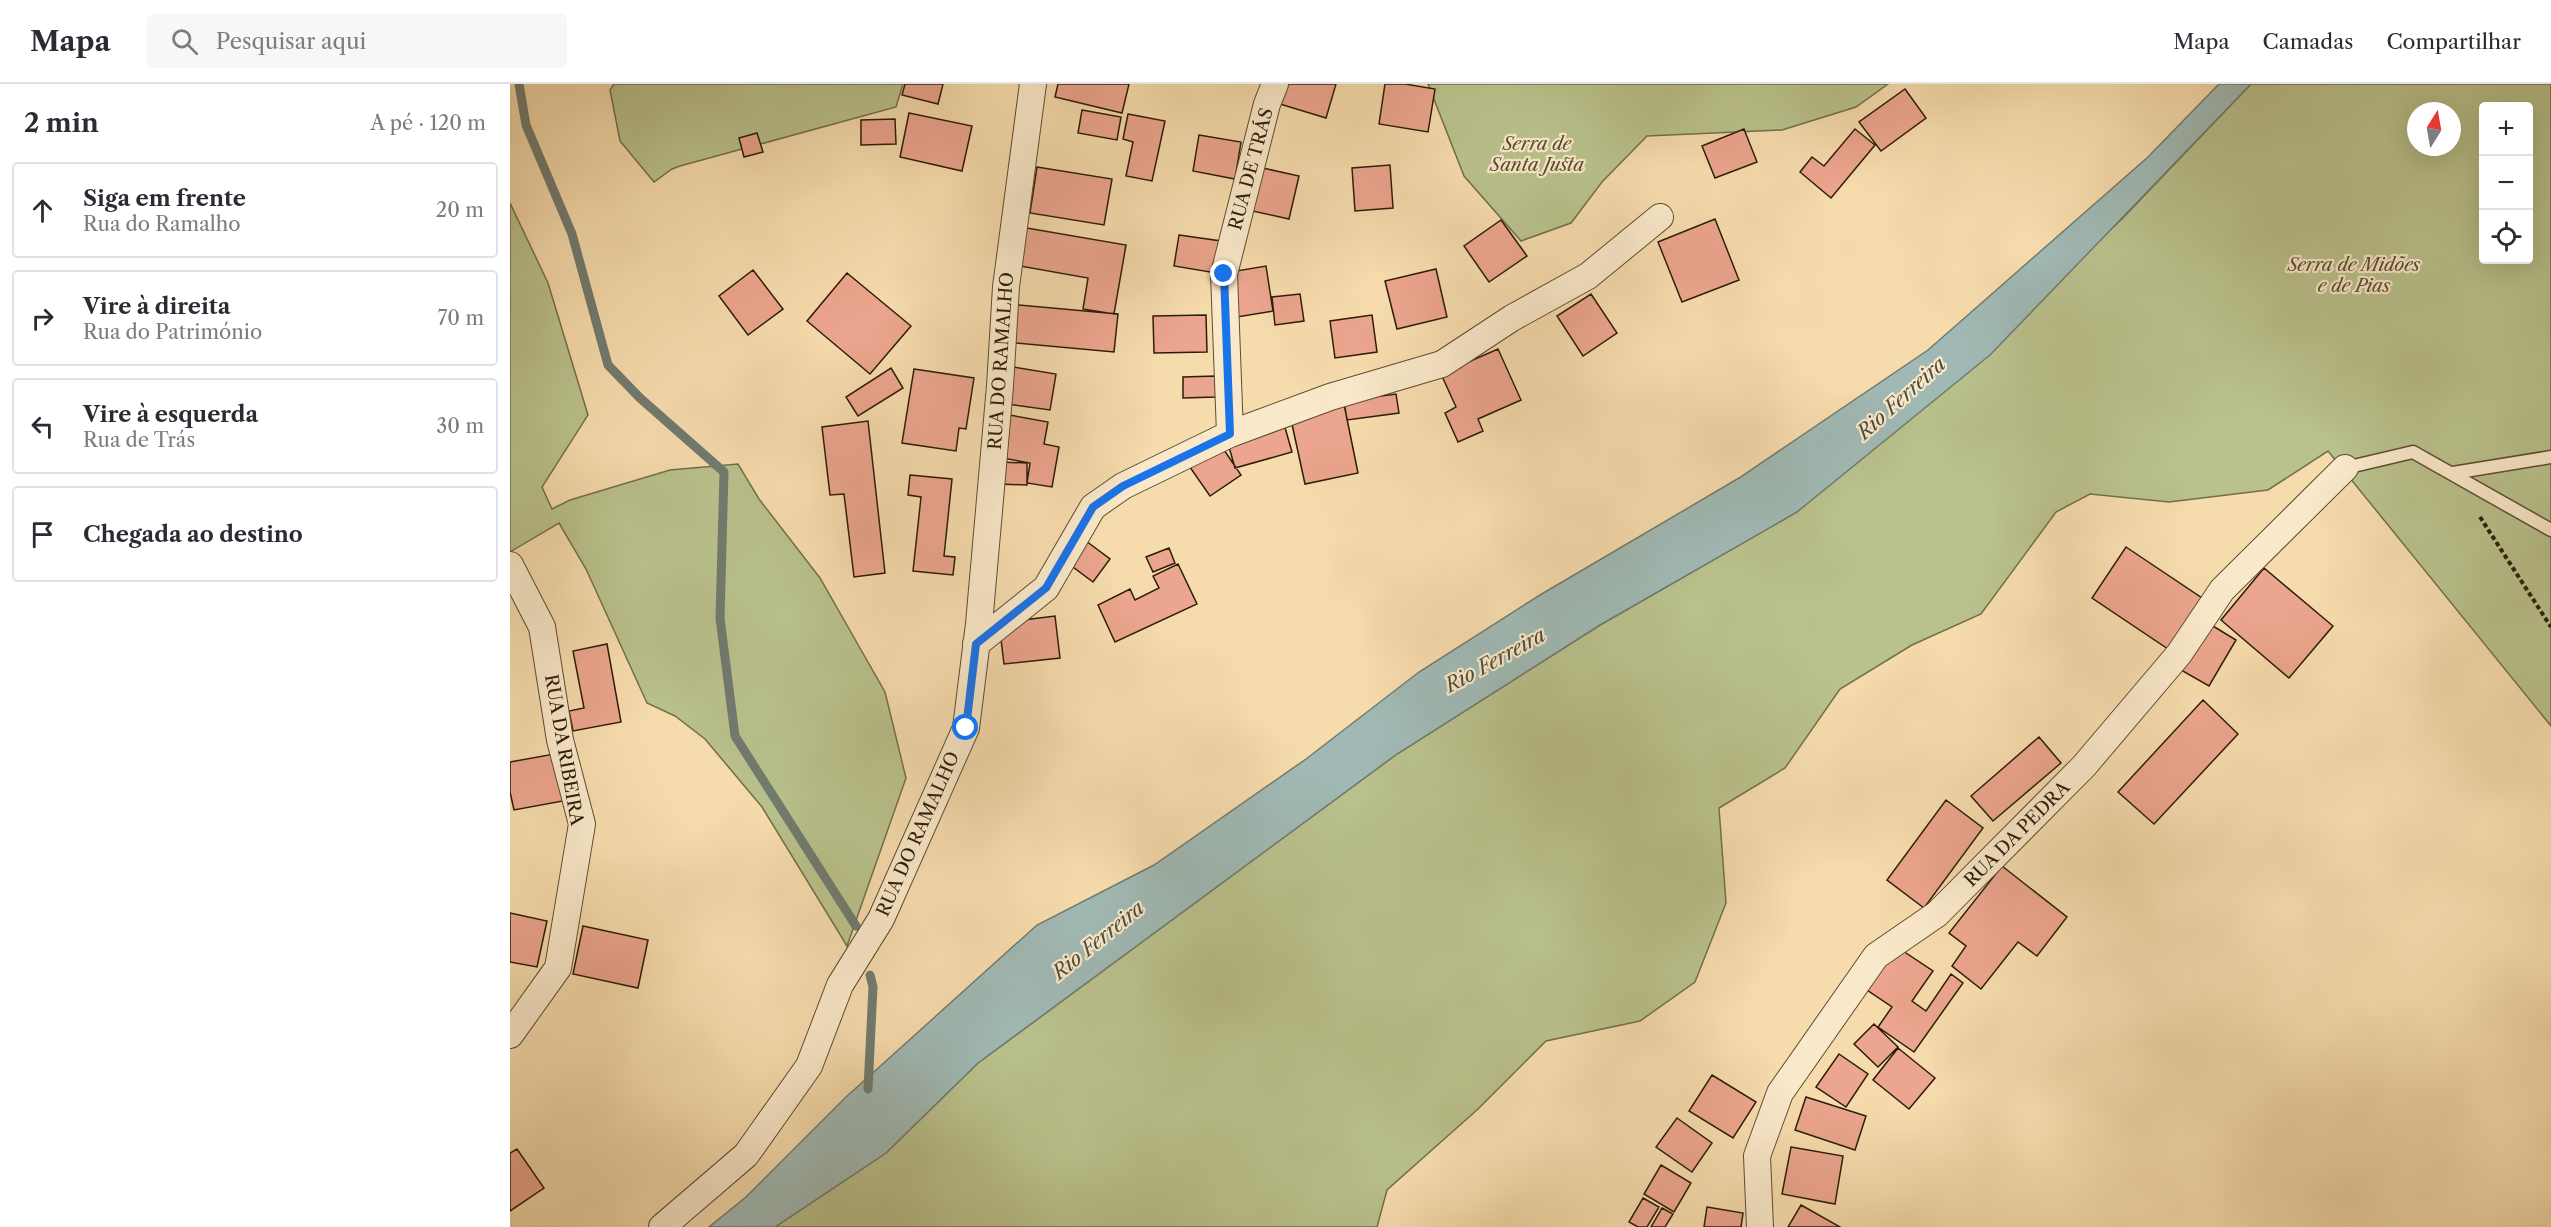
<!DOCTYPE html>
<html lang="pt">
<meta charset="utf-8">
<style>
:root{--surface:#fff;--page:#f7f7f7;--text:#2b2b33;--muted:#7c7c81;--line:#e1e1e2}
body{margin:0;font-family:"Libre Caslon Text",serif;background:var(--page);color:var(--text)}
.controls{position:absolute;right:18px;top:18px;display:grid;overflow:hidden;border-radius:6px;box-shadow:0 6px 24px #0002}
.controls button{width:54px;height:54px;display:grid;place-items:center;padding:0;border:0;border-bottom:2px solid var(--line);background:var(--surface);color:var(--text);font:30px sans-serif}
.compass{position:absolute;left:1897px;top:18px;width:54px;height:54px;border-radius:50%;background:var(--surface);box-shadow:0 6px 24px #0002;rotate:11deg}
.stop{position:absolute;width:18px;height:18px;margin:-14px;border:4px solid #1a73e8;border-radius:50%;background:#fff}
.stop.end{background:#1a73e8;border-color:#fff;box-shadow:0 2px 6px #0008}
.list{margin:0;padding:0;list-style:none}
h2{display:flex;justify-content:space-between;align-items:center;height:78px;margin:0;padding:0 24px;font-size:26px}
h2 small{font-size:20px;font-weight:400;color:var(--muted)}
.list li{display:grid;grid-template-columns:39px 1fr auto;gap:18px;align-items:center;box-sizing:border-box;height:96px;margin:0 12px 12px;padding:0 12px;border:2px solid var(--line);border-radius:6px}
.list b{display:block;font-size:22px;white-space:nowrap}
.list p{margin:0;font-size:20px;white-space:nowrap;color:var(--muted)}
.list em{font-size:20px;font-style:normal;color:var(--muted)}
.icon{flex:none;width:33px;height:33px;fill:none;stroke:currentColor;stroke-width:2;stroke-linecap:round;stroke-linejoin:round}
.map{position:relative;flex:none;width:2041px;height:1143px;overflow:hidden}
header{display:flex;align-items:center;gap:36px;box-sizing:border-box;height:84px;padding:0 30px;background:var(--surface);border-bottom:2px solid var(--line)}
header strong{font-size:28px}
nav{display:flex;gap:33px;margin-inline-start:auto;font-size:21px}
.search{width:420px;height:54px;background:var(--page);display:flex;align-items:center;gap:15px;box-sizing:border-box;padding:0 21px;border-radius:6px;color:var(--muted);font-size:22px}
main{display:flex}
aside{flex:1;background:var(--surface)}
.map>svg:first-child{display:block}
</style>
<header>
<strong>Mapa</strong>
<div class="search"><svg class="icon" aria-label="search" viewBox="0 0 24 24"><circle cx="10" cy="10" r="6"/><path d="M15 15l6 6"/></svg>Pesquisar aqui</div>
<nav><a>Mapa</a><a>Camadas</a><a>Compartilhar</a></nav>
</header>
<main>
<aside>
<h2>2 min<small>A pé · 120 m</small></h2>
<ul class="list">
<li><svg class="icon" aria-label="ahead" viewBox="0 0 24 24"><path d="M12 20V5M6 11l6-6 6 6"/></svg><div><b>Siga em frente</b><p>Rua do Ramalho</p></div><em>20 m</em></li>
<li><svg class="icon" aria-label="right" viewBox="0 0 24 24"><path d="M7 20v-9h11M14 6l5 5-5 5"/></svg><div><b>Vire à direita</b><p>Rua do Património</p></div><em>70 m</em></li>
<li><svg class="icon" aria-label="left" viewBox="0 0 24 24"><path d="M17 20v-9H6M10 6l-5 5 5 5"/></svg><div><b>Vire à esquerda</b><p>Rua de Trás</p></div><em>30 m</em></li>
<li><svg class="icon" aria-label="arrive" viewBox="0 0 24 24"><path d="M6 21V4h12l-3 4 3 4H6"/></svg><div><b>Chegada ao destino</b></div></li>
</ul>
</aside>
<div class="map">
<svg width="2041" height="1143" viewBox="0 0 2041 1143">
<rect width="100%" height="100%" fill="#f6dbac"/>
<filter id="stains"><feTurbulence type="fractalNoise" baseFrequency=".00333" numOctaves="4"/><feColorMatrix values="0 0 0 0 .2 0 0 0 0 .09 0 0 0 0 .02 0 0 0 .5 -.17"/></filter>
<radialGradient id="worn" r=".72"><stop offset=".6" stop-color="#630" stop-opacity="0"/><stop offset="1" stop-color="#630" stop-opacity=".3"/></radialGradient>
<path fill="#b9c18c" stroke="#726f4a" stroke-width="1.5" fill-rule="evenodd" d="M104,0h289l-7,23 -216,59 -8,3 -18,13 -34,-41 -10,-51z
M918,0h460l-32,23 -74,23 -135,6 -45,46 -31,41 -50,18 -57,-65z
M1741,0h300v642l-223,-275 -60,39 -99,12 -79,-8 -34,18 -75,102 -69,31 -72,44 -55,79 -66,40 7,95 -31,79 -55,39 -94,20 -68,68 -91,81 -10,37h-602l111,-74 92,-90 419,-309 203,-129 197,-113 324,-292zM1974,22h44v154h-44zM1906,27h36v36h-36z
M0,119l38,80 40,132 -46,72 10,22 18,-9 100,-30 68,-6 21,35 61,79 65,114 21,86 -59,168 -85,-139 -57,-68 -30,-23 -28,-13 -61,-134 -27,-46 -49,29z"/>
<path fill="#a0b9b4" stroke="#717b6f" stroke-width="1.5" d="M1709,0h32l-261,271 -193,157 -197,113 -203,129 -419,309 -92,90 -111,74h-66l37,-30 100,-100 191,-172 117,-60 152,-106 113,-87 121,-77 199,-117 189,-128 220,-193z"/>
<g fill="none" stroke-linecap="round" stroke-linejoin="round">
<path stroke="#717b6f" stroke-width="9" d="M9,0l7,41 46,109 36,131 32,33 84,74 -4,146 15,118 121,190
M358,1005l5,-102 -3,-12"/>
</g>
<path fill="#eca58e" stroke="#2b1d08" stroke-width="1.5" d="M395,0h38l-5,20 -36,-9z
M548,0h71l-7,29 -67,-16z
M776,0h50l-10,34 -46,-14z
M875,0h20l30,5 -7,43 -49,-8z
M1395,5l21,29 -45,33 -22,-29z
M572,26l39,7 -4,23 -39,-7z
M399,29l63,13 -10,45 -62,-14z
M618,30l37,7 -13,60 -26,-5 7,-34 -10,-3z
M385,35l1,25 -35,1v-25z
M1234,45l13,33 -42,16 -13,-32z
M1345,45l20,16 -44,53 -31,-26 12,-15 12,9z
M247,49l6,19 -19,5 -5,-19z
M689,51l42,7 -6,37 -42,-8z
M880,81l3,43 -38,3 -3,-43z
M527,83l75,12 -8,46 -74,-12z
M748,83l41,9 -10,43 -41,-9z
M1205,135l24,61 -57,22 -24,-60z
M991,136l26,36 -38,26 -25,-36z
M511,143l105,18 -12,69 -31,-5 5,-31 -74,-13z
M669,151l42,6 -5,32 -42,-7z
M756,182l7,45 -42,7 -7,-45z
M926,185l11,48 -50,12 -12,-48z
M243,186l30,39 -35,26 -29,-39z
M337,189l64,53 -41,48 -63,-53z
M790,210l4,27 -29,4 -3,-28z
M1081,210l26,39 -34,23 -26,-40z
M497,220l111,10 -4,38 -110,-10z
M696,231l1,37 -53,1 -1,-37z
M862,231l5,37 -42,6 -5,-37z
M988,265l23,51 -43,19 5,12 -25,11 -13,-29 11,-6 -15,-33z
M497,282l49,8 -6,36 -49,-7z
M381,284l12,20 -45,28 -12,-19z
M404,285l60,9 -8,51 -7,-1 -3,23 -54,-8z
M705,292l1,21 -33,1v-21z
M886,310l3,19 -52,7 -3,-19z
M834,320l14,69 -53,11 -15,-69z
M494,330l44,8 -4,22 15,3 -7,40 -25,-4 3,-20 -33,-6z
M358,337l17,152 -31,4 -10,-83 -14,1 -8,-68z
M774,340l8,28 -57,16 -8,-28z
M708,357l23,34 -31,21 -23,-33z
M489,378l28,1v22l-29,-1z
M400,391l42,4 -8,77 11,1 -2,18 -40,-4 8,-74 -13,-2z
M576,457l24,18 -17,23 -24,-18z
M1616,463l79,53 -34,51 -79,-53z
M659,464l6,15 -22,9 -7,-15z
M668,480l19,40 -82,38 -17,-37 32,-16 5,11 24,-12 -6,-12z
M1754,484l69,58 -44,52 -68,-58z
M545,532l5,42 -56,6 -5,-41z
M1698,539l28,17 -27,46 -28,-16z
M97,560l14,78 -48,9 -4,-20 15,-3 -11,-57z
M1693,616l35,34 -84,90 -36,-32z
M1529,653l22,26 -68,58 -22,-25z
M44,670l9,47 -49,9 -4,-18v-30z
M1436,716l37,28 -59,80 -37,-28z
M1492,782l65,51 -30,39 -19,-14 -37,47 -29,-23 14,-20 -17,-13z
M0,829l37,8 -10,46 -27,-5z
M73,842l65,14 -10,48 -65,-14z
M1387,863l36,24 -21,30 14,10 25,-37 12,9 -49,69 -36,-25 14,-20 -25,-17z
M1364,940l24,23 -20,20 -24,-23z
M1388,964l37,30 -26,31 -36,-29z
M1329,970l29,20 -22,33 -30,-20z
M1202,991l44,27 -23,36 -44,-27z
M1296,1013l60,19 -11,34 -60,-20z
M1167,1034l35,25 -20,29 -36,-25z
M1281,1063l52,9 -8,48 -53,-10z
M7,1065l27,39 -34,23v-58z
M1151,1081l30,18 -17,29 -30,-18z
M1133,1114l16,9 -12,20h-9l-9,-5z
M1291,1121l39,22h-52z
M1197,1123l36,6 -2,14h-37z
M1152,1124l11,6 -8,13h-14z"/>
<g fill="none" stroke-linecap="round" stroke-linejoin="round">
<defs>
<path id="lane" d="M1835,384l68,-16 138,78
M1943,389l98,-16"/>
<path id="street" d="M720,350l-6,-160 43,-170 8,-20
M0,481l32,62 18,113 22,84 -24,144 -48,67
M466,560l70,-56 47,-81 30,-21 107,-52 100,-37 112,-33 70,-46 76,-42 72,-59
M152,1143l84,-72 63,-89 31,-81 41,-66 85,-191 13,-104 21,-238 6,-99 27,-203
M1250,1143l-3,-71 23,-63 96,-137 61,-42 147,-148 95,-112 43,-64 123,-122"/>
</defs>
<use href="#lane" stroke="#5e4c31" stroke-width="15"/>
<use href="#street" stroke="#5e4c31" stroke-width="28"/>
<path stroke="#2b1d08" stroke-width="4" stroke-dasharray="4.5 3" stroke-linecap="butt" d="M1970,433l71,110"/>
<use href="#lane" stroke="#f9e8c9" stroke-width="12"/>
<use href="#street" stroke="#f9e8c9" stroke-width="26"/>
</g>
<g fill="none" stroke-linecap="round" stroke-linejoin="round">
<path stroke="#1a73e8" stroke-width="8" d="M456,644l10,-84 70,-56 47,-81 30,-21 107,-52 -6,-160"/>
</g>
<g text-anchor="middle" stroke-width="4.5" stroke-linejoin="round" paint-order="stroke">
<g font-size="18" font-style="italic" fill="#564e30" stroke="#f9e8c9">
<text x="1027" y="66">Serra de<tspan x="1027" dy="21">Santa Justa</tspan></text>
<text x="1844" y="187">Serra de Midões<tspan x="1844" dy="21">e de Pias</tspan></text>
</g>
<g font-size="18" fill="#2b1d08" stroke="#f9e8c9">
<text transform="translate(741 85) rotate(-75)" y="6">RUA DE TRÁS</text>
<text transform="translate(491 277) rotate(-86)" y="6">RUA DO RAMALHO</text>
<text transform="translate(54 666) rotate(80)" y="6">RUA DA RIBEIRA</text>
<text transform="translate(408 750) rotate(-66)" y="6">RUA DO RAMALHO</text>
<text transform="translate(1507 750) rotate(-45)" y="6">RUA DA PEDRA</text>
</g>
<g font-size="20" font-style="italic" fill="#4e4c3c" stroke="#f9e8c9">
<text transform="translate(1391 314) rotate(-42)" y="7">Rio Ferreira</text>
<text transform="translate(985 576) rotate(-29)" y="7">Rio Ferreira</text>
<text transform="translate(588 856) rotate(-39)" y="7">Rio Ferreira</text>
</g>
</g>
<rect width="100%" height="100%" filter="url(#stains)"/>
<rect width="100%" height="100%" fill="url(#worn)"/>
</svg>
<div class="controls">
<button>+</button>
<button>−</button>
<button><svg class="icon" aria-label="locate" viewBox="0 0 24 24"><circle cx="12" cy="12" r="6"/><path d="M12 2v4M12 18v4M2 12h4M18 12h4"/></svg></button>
</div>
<svg class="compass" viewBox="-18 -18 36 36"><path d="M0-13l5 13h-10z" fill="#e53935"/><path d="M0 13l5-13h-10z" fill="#7c7c81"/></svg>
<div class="stop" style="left:456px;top:644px"></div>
<div class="stop end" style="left:714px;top:190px"></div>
</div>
</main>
